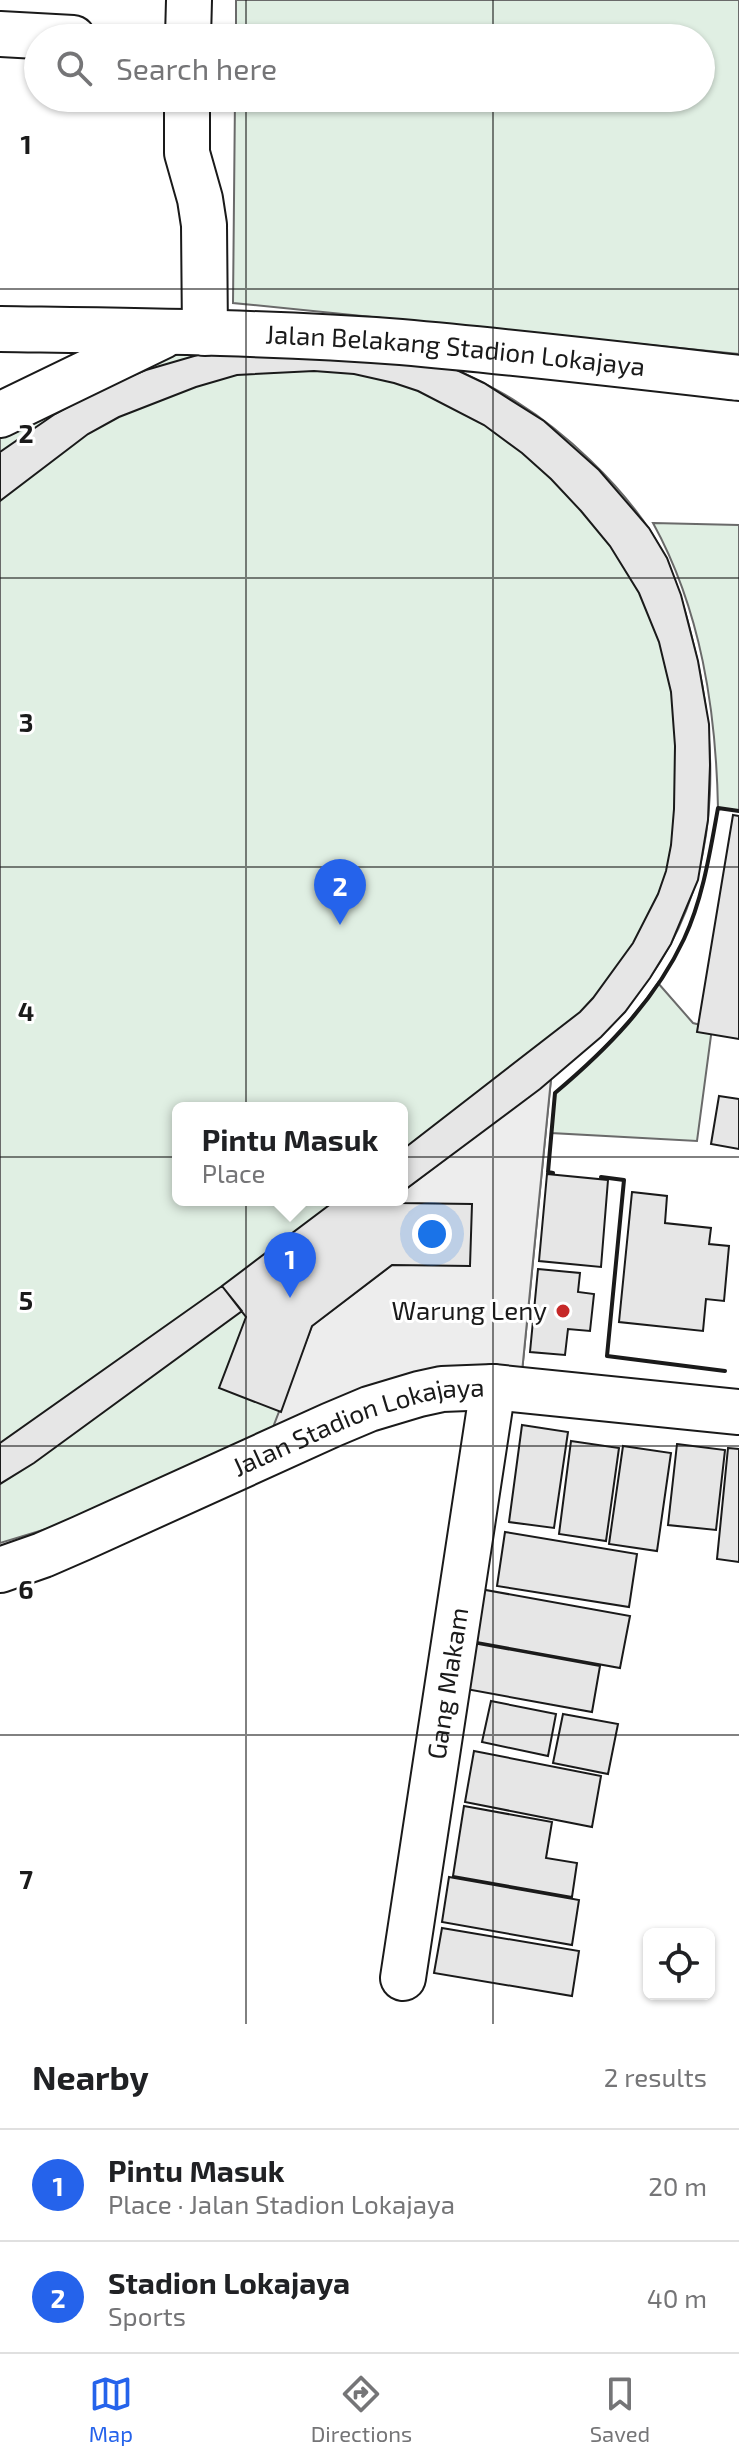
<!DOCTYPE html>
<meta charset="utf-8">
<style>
:root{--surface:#fff;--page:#f6f6f6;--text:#202124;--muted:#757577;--line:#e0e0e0;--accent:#2563eb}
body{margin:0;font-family:"Exo 2",sans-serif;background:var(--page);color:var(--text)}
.controls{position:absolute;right:24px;bottom:24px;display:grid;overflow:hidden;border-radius:12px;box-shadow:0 2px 6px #0004}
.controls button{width:72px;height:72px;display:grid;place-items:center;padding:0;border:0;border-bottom:2px solid var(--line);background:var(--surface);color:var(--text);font:40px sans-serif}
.you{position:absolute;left:432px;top:1234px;width:28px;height:28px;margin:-20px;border:6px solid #fff;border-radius:50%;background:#1a73e8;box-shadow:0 0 0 12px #1a73e833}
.badge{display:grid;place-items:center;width:52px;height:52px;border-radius:50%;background:var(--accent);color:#fff;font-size:26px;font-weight:700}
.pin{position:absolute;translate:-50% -66px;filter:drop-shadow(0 2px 4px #0008)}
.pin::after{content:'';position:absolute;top:42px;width:28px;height:24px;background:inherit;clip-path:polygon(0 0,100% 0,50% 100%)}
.popup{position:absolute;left:172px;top:1102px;width:236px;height:104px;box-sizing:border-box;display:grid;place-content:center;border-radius:12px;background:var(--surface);filter:drop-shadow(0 2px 6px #0005);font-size:26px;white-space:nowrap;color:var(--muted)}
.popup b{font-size:30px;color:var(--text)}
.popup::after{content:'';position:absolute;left:50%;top:100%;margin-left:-16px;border:16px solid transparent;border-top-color:var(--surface)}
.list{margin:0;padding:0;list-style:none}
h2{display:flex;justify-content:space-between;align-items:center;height:104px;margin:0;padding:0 32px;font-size:34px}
h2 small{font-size:26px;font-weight:400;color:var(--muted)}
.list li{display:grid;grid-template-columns:52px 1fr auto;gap:24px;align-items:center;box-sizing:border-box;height:112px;padding:0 32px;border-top:2px solid var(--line)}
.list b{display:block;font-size:30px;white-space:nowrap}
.list p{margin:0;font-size:26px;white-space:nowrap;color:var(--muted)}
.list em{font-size:26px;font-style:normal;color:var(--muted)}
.icon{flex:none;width:44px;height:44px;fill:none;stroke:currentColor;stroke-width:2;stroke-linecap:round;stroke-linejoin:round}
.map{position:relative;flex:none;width:739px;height:2024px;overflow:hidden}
.search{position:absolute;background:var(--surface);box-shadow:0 2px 6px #0004;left:24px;right:24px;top:24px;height:88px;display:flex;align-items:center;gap:20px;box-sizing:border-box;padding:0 28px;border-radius:44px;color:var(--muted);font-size:30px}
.sheet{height:328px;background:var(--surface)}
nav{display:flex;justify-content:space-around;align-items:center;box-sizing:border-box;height:112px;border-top:2px solid var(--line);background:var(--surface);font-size:22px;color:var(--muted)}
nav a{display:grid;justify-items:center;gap:4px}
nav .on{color:var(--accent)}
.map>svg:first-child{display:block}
</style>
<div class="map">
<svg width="739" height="2024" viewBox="0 0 739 2024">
<rect width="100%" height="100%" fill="#fff"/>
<path fill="#e0efe3" stroke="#6a6a6a" stroke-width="2" fill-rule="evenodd" d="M236,0h503v354l-506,-51 2,-205h466v-60h-465z
M150,348l292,15c25,12 51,23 75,39 48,30 102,81 134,130 21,33 32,68 41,106 26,101 29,213 -22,307 -31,58 -72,91 -119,134l-29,293 -79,-3 -42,7 -28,10 -294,133 -79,24v-1117zM178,1108h224v92h-224z
M653,523l86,2v286l-21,-3c-2,-98 -17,-198 -65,-285z
M658,983l35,40 19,5 -15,113 -146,-8 4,-40c39,-33 74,-68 103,-110z"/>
<path fill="#ededed" stroke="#6a6a6a" stroke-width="2" d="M551,1079l-29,293 -79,-3 -42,7 -28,10 -101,44 40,-104 80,-61 7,-62 -3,-3h6v-8z"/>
<path fill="#e6e6e6" stroke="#1a1a1a" stroke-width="2" d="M253,348l189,15 42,20 60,38 55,49 50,58 18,30 14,37 17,66 11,63 1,41 -2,55 -10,60 -27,64 -21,34 -25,34 -24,25 -61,52 -138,103v-42l178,-138 13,-14 40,-55 25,-49 8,-23 5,-26 3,-36 1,-63 -4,-54 -12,-50 -20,-49 -29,-47 -29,-35 -30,-32 -29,-26 -38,-28 -66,-34 -24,-8 -40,-9 -40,-3 -77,4 -41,12 -77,30 -31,17 -88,67v-49l55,-38 49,-27 42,-17 55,-16z
M733,815l6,1v223l-42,-7z
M719,1096l20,3v50l-28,-5z
M547,1174l61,6 -7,87 -62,-6z
M632,1192l35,4 -2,27 46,5 -2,16 20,2 -5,55 -18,-2 -3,32 -84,-9z
M336,1200h60l3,3 73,1 -2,62 -78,-1 -80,61 -31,86 -62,-24 27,-71 -24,-31z
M538,1269l42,4 -2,19 16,2 -4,37 -22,-2 -3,26 -35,-3z
M222,1286l20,25 -208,152 -34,21v-41z
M522,1425l46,7 -14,96 -45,-6z
M571,1441l48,7 -13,93 -47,-7z
M677,1444l48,6 -9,80 -48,-5z
M623,1446l48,7 -14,98 -48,-7z
M728,1448l11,1v113l-22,-3z
M505,1532l132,22 -8,53 -132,-21z
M469,1587l161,29 -10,52 -160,-29z
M473,1643l127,23 -8,46 -126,-23z
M491,1701l65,13 -8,42 -66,-14z
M563,1714l55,10 -10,50 -55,-11z
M474,1751l127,25 -9,51 -127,-25z
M464,1806l88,16 -6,36 31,5 -5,34 -119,-21z
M449,1877l130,23 -7,45 -130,-23z
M442,1928l137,23 -7,45 -138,-23z"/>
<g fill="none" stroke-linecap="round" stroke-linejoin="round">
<defs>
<g id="minor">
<path d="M0,34l73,4"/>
<path d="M188,38l1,-38"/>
<path d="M187,98v55l13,46 4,26 1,108"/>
<path id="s1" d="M0,329c133,2 268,3 401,13 113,10 225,23 338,36"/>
<path d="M0,415l163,-79"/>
<path id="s2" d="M0,1570l43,-15 39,-17 249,-113 38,-16 50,-15 23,-5 51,-2 246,25"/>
<path id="s3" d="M403,1978l90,-591"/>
</g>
</defs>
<use href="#minor" stroke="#1a1a1a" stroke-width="48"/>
<use href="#minor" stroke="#fff" stroke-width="44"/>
<path stroke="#1a1a1a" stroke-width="4" d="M553,1173l-5,-1 7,-79c51,-43 100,-92 129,-154 19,-41 26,-87 34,-131l21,3
M601,1177l23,3 -17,176 118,15"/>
</g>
<path fill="none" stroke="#1a1a1a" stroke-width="2" stroke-opacity="0.55" d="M246,0v38M493,0v38M246,98v1926M493,98v1926M0,289h739M0,578h739M0,867h739M0,1157h739M0,1446h739M0,1735h739"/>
<circle fill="#c62828" stroke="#fff" stroke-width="3" cx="563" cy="1311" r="8"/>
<g text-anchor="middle" stroke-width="6" stroke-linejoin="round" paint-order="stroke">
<g font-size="26" fill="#1a1a1a" stroke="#fff">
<text dy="9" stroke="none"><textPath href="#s1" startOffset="456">Jalan Belakang Stadion Lokajaya</textPath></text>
<text dy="9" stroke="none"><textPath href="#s2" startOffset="388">Jalan Stadion Lokajaya</textPath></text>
<text dy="9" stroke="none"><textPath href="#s3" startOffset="298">Gang Makam</textPath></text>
</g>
<g font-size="26" fill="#1a1a1a" stroke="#fff" text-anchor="end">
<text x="547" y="1320">Warung Leny</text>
</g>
</g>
<g font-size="26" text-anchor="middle" font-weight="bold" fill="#1a1a1a" stroke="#fff" stroke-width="6" stroke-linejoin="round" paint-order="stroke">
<text x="26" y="154">1</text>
<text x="26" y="443">2</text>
<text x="26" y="732">3</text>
<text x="26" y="1021">4</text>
<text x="26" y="1310">5</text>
<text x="26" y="1599">6</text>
<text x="26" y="1889">7</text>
</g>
</svg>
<div class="controls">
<button><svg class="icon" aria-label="locate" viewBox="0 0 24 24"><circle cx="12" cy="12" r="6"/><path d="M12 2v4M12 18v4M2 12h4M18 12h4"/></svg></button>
</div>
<div class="you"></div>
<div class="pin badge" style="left:290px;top:1298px">1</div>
<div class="popup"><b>Pintu Masuk</b>Place</div>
<div class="pin badge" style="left:340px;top:925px">2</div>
<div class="search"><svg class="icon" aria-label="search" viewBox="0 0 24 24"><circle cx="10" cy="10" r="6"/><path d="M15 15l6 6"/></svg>Search here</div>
</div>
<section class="sheet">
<h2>Nearby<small>2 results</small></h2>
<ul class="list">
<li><span class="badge">1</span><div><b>Pintu Masuk</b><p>Place · Jalan Stadion Lokajaya</p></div><em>20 m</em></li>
<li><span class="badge">2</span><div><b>Stadion Lokajaya</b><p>Sports</p></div><em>40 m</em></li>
</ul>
</section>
<nav>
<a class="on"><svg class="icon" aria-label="map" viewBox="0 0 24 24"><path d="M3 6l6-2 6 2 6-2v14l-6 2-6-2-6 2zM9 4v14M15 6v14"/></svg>Map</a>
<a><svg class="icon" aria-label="directions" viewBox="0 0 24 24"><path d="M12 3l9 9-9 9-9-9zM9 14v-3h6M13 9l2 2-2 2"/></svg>Directions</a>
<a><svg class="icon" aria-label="saved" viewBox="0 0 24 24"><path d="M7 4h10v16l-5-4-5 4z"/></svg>Saved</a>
</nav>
